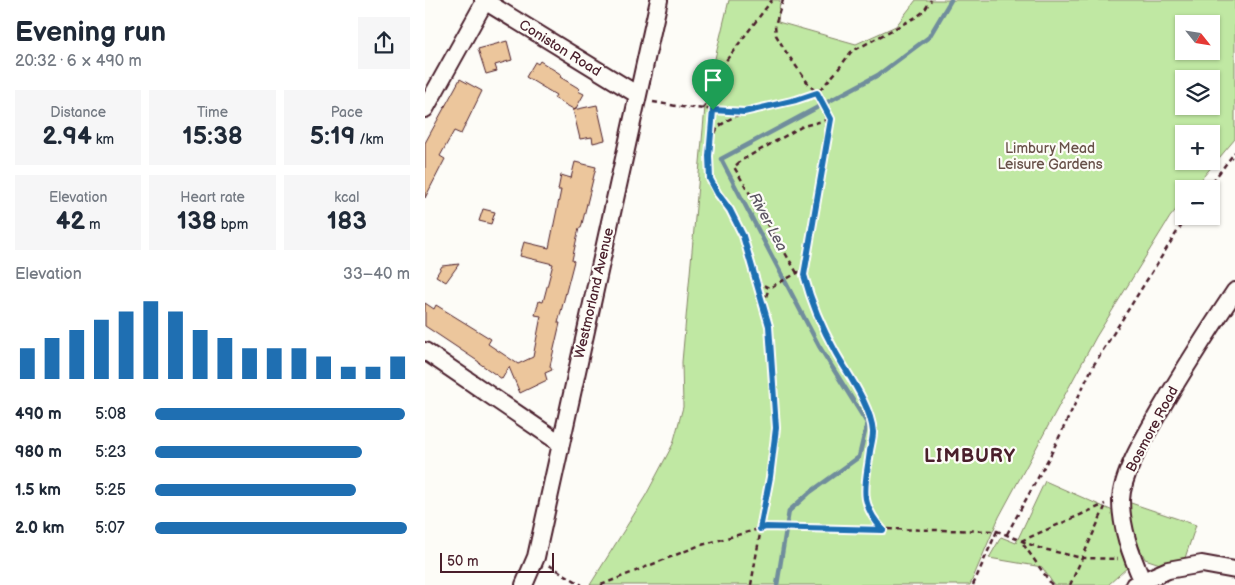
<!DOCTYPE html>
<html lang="en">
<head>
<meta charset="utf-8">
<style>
	:root { --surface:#fff; --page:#f6f6f7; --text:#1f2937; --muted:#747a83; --accent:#1f6fb2 }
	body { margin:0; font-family:"Balsamiq Sans",sans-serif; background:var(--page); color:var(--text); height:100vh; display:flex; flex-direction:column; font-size:19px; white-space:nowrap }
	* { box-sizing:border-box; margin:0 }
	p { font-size:16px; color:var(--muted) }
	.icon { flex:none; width:28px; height:28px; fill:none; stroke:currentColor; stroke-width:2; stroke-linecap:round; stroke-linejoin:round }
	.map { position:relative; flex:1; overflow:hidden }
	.sheet { display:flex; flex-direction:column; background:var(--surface); width:425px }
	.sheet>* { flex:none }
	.needle { width:32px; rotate:120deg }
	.buttons { position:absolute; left:750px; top:15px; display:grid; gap:10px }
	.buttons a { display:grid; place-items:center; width:45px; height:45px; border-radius:0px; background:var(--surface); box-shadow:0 1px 4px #0004; font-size:25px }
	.scale { position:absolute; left:15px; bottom:12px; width:114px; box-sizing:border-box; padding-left:5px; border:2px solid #4a1f2b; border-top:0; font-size:14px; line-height:18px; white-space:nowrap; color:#4a1f2b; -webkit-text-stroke:4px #fdfcf7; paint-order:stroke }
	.pin { position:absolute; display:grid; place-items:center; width:42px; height:42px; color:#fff; margin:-51px -21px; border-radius:50% 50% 50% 0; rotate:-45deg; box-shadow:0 0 5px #0007 }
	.pin .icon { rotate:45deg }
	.round { display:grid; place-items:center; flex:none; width:52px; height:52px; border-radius:0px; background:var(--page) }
	.overview { display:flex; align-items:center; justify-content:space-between; height:85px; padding:0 15px }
	h1 { font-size:28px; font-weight:800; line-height:38px }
	.stats { display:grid; grid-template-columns:repeat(3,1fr); gap:8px; height:85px; padding:5px 15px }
	.stats div { display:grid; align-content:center; border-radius:0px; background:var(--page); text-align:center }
	.stats b { font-size:25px; font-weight:800 }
	.stats small { font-size:14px; font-weight:400 }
	.stats p { font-size:14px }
	.chart { height:140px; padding:10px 15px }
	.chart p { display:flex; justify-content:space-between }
	.chart svg { width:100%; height:90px; margin-top:5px; stroke:var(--accent); stroke-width:6 }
	ul { padding:0 15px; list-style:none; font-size:16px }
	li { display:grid; grid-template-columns:80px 60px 1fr; align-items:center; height:38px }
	li i { height:12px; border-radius:6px; background:var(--accent) }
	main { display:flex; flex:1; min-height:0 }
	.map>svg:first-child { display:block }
	.green { fill:#c0e8a3; stroke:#858467; fill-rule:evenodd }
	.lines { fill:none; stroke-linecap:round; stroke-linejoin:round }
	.stream { stroke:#708d9c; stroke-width:4.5 }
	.building { fill:#ecc69c; stroke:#4a1f2b }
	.street-casing { stroke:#4a1f2b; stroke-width:20 }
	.path { stroke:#4a1f2b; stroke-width:2.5; stroke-dasharray:5 4; stroke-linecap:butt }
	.street { stroke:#fdfcf7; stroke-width:16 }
	.route-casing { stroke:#fff; stroke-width:10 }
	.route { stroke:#1f6fb2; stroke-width:6 }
	.labels { text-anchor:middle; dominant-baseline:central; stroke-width:4.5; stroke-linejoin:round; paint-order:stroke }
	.street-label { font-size:14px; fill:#4a1f2b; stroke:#fdfcf7 }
	.park-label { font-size:14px; fill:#685149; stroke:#fdfcf7 }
	.water-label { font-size:15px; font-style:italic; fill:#5d5664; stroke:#fdfcf7 }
	.district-label { font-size:19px; font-weight:bold; letter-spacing:1px; fill:#4a1f2b; stroke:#fdfcf7 }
</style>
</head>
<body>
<main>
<section class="sheet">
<div class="overview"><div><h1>Evening run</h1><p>20:32 · 6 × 490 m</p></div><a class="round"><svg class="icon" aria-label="share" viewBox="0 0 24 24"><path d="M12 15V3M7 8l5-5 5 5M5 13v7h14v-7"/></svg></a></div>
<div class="stats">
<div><p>Distance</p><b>2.94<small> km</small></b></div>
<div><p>Time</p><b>15:38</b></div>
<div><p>Pace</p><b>5:19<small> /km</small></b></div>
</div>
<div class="stats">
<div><p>Elevation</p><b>42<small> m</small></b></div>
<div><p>Heart rate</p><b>138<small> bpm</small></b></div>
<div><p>kcal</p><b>183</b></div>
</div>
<div class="chart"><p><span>Elevation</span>33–40 m</p>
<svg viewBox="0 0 160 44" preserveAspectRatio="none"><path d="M5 44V29M15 44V24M25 44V20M35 44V15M45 44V11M55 44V6M65 44V11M75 44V20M85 44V24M95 44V29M105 44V29M115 44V29M125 44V33M135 44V38M145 44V38M155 44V33"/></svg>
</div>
<ul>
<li><b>490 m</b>5:08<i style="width:98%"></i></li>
<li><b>980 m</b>5:23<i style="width:81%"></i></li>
<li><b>1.5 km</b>5:25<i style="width:79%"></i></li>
<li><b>2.0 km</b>5:07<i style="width:99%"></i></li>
</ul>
</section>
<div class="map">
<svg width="810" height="585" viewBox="0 0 810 585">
	<rect width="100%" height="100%" fill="#fdfcf7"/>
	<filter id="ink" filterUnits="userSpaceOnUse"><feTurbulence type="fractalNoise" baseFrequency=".02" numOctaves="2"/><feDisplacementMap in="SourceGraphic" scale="10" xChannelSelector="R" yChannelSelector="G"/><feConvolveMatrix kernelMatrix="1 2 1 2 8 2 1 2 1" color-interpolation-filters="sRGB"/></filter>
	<g filter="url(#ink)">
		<path class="green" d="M304 0H355L353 22 431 44 471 26 491 0H810V139L768 189H759V200L745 217 671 337 574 517 545 585H165L221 495 248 444 258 407 257 362 281 96ZM759 24H786V51H759ZM759 79H786V106H759ZM759 134H786V161H759Z
			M620 481 688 511 704 566 683 585H629L617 567 564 558 576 537 591 543Z
			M703 502 771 525 760 558 735 564 720 559 706 530Z"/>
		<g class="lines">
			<path class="stream" d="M352 585 364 511 384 493 434 457 442 423 394 346 296 159 453 75 504 37 526 0"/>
		</g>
		<path class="building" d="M82 41 87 60 70 65 72 71 61 74 53 49Z
			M115 61 137 75 135 77 155 89 153 91 159 94 150 110 129 98 131 95 101 77 110 62 113 64Z
			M35 79 57 91 36 134 29 131 15 156 20 159 0 198V143Z
			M172 105 180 140 168 143 167 137 155 139 148 110Z
			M150 162 171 167 156 228H154L147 260 149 261 133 323H135L125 366 127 370 120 373 122 380 95 393 84 367 77 379 54 363V362L0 326V303L9 309 11 305 66 339 63 344 93 364 108 357 116 316 110 315 114 301 118 302 128 264 95 256 99 242 124 248 136 190H133L136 175 146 178Z
			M58 209 70 212 66 224 54 221Z
			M34 264 21 282 11 276 17 266Z"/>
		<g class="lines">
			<g class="street-casing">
				<path id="street" d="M58 0 213 95
					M0 109 60 1
					M0 351 135 443
					M717 580C706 555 696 528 696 500 697 473 722 433 735 410 759 369 784 330 810 291
					M99 585 111 557 234 0
					M709 585 743 570 777 564 810 570"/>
			</g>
			<path class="path" d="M358 0 350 25 351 35 361 52 385 86 392 93 405 119 379 275C386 302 397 328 411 353 424 376 446 406 448 432 448 438 446 445 445 451 441 485 432 502 458 530
				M228 102 257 107 317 112
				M278 109 300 62 347 0
				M286 139 288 110
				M782 189 810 152
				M372 273 309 167 317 160 378 126 405 119
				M331 281 344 288 380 269
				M338 305 344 288
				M582 534 626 454 668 366 762 216
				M124 565 157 585
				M176 585 273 546 341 527 572 531 614 548 657 558 693 559
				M326 585 345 477 351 428 344 327 318 236 305 210 293 194 285 179 284 156 286 141 293 127 303 120 319 112 371 101 392 93 412 71 426 52 493 16 499 11 506 0
				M548 585 572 531
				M627 585 596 541 680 504
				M645 585 680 507"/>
			<use href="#street" class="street"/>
		</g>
	</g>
	<g class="lines" filter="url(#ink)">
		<g class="route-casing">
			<path id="route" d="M392 93 406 119 379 275C386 302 397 328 411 353 424 376 446 406 448 432 448 438 446 445 445 451 441 485 432 501 458 530L341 527 335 529 345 477 351 428 344 326 318 236 305 210 293 194 285 179 284 156 288 110 319 112 371 100Z"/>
		</g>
		<use href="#route" class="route"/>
	</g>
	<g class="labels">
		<g class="street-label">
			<text transform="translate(135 48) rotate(32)">Coniston Road</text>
			<text transform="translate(169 293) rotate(-77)">Westmorland Avenue</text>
			<text transform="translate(727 429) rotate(-62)">Bosmore Road</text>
		</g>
		<g class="park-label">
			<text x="625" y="148">Limbury Mead<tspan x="625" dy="16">Leisure Gardens</tspan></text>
		</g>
		<g class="water-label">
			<text transform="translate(343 222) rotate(62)">River Lea</text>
		</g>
		<g class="district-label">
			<text x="545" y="456">LIMBURY</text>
		</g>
	</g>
</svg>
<div class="buttons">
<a><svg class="needle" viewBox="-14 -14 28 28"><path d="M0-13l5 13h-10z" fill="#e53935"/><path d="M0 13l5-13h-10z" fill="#747a83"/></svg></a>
<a><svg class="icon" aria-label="layers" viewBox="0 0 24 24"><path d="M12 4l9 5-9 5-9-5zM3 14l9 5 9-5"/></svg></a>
<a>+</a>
<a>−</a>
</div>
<div class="scale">50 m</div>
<div class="pin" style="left:288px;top:110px;background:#1e9e55"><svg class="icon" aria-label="arrive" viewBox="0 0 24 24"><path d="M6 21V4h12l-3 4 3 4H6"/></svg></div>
</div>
</main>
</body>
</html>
